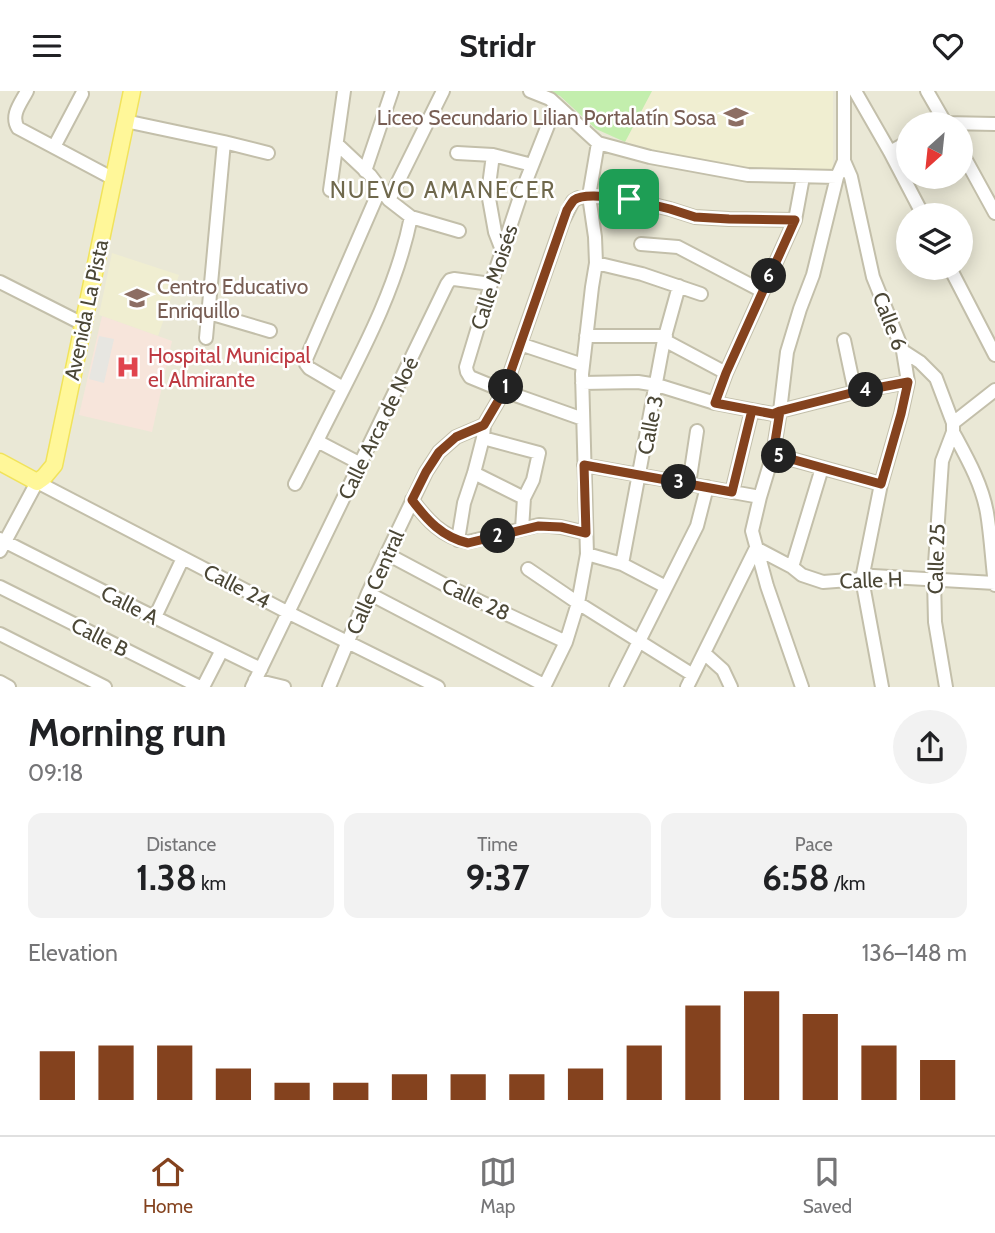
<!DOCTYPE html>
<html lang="en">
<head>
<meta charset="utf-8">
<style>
	:root { --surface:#fff; --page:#f2f2f2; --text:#202124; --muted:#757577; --line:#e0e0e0; --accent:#84421e }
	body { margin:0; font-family:Cabin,sans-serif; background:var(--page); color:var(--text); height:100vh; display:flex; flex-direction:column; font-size:26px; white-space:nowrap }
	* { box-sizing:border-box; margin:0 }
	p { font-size:23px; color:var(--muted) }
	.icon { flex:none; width:38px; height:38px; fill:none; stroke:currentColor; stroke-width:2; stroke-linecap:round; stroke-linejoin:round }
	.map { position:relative; height:596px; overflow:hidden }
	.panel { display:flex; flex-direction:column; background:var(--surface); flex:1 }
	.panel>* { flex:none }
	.needle { width:46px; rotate:207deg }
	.controls { position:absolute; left:896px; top:21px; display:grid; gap:14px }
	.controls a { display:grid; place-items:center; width:77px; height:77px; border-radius:50%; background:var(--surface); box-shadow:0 4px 18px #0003; font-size:35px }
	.pin { position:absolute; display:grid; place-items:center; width:60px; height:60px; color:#fff; margin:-30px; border-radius:14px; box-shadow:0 4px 10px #0006 }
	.km { position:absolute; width:35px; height:35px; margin:-18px; border-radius:50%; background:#222; color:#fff; font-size:19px; line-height:35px; text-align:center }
	.round { display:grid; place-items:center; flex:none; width:74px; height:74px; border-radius:37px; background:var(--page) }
	.head { display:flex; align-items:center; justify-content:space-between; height:119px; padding:0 28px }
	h1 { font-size:38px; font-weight:700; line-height:52px }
	.figures { display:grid; grid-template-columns:repeat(3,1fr); gap:10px; height:119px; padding:7px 28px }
	.figures div { display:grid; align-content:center; border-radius:14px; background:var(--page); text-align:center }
	.figures b { font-size:35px; font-weight:700 }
	.figures small { font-size:19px; font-weight:400 }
	.figures p { font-size:19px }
	.chart { height:196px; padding:14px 28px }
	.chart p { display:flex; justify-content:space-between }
	.chart svg { width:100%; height:126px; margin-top:7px; stroke:var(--accent); stroke-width:6 }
	header { display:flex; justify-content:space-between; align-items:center; height:91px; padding:0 28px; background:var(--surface); font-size:32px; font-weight:700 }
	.menu { display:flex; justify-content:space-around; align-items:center; height:98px; border-top:2px solid var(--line); background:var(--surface); font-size:19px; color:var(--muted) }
	.menu a { display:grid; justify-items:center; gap:4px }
	.menu .current { color:var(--accent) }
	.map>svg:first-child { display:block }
	.residential { fill:#eae8d6; fill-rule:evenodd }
	.education { fill:#f0eed1 }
	.medical { fill:#f7e5db }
	.green { fill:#c3eead }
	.parking { fill:#e7e6e1 }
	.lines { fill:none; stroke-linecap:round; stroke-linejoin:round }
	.minor-casing { stroke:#c3bfaa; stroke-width:16 }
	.major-casing { stroke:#f1e35b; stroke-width:19 }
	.minor { stroke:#fff; stroke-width:12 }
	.major { stroke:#fff799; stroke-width:16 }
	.route-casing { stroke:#fff; stroke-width:14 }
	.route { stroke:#84421e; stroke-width:9 }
	.labels { text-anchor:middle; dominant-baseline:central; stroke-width:5; stroke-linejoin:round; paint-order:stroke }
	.education-label { font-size:21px; fill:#785e54; stroke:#fff; text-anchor:end }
	.street-label { font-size:21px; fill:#4b4736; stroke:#fff }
	.health-label { font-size:21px; fill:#be3a42; stroke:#fff; text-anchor:start }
	.neighbourhood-label { font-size:23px; letter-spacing:2px; fill:#6f684c; stroke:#fff }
</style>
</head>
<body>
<header><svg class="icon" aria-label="menu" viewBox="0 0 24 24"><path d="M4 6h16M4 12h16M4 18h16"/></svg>Stridr<svg class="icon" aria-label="heart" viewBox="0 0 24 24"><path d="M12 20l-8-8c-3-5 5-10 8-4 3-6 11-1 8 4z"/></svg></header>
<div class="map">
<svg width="995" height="596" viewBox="0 0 995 596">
	<rect width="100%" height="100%" fill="#f6f5e9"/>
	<path class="residential" d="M0 0H995V596H0ZM908 33H961V86H908ZM908 124H961V177H908Z"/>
	<path class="education" d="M652 0H833V81L725 78 625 51Z
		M112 162 179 184 158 245 99 224Z"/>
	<path class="medical" d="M102 225 172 250 152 341 79 324Z"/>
	<path class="green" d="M549 0H652L625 51 596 38 560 5Z"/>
	<path class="parking" d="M99 245 114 248 104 292 89 288Z"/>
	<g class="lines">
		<g class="minor-casing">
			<path id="minor" d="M27 0C21 12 10 24 18 37L112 87
				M530 0 550 8 598 52 650 66 748 84 837 86
				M855 0 890 61 923 124
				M927 0 946 33
				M556 14 522 100 491 193 466 276 467 281 470 286 504 300 583 328
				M125 30 224 51 206 247
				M942 33 945 32 995 33
				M224 51 268 62
				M337 53 370 84 389 109 411 126 459 140
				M54 56 82 3
				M961 60 995 122
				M890 61 908 51
				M457 62 493 64 532 74
				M493 64 488 102 495 141 502 159
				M844 70 851 86 873 186 903 260 908 291 901 323 881 393 862 488 882 596
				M365 80 392 0
				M330 99 344 0
				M389 109 443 0
				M641 153 678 156 762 200
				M596 172 642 183 701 203
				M950 177 995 264
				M0 191 83 233
				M209 222 270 240
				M586 245H666
				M664 249 726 282
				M844 249 855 301
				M520 253 583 274
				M903 260 920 271 936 287 953 332V341L942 370 934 488 935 531 946 596
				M582 292 638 291 657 294 715 312 773 323 780 320 855 301 908 291
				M343 297 309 277 306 273V268L380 98
				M715 312 726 282 795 129 803 86
				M953 332 995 299
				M953 341C967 367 982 393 987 422 991 446 992 470 995 494
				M483 347 539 362 533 389 524 407 522 438
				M317 350C353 277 395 206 411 126
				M773 363 881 393
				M584 374 760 406
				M474 382 524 407
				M295 393 317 350 361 373
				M689 393 697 340
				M732 401 752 319
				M412 409C427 429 442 446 468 451L539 434 561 436 586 442
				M0 448 140 519 261 578
				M458 449 464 412 474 382 483 347 484 334 504 300 563 130 573 110 578 107 589 105 629 108 670 118 695 126 729 128 795 129
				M0 460 37 391 287 521 438 596
				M387 463 449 496 566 551
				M587 463 622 473 666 496
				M622 473 664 249 679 195
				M792 476 822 377
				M528 478 578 512 693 584
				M0 496 200 596
				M368 502 544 594
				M155 526 183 467
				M0 543 105 596
				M704 562 723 579 731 596
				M255 589 284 596
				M0 591 9 596
				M203 596 222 559
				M252 596 447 193 450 189 454 188 491 193
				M329 596 368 502 426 381 439 361 456 346 484 334
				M544 596 566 551 578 512 587 463 582 283 592 196 596 172 595 146 589 105 598 52
				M616 596 697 435 707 396
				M687 596 756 457 792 476 802 484 823 491 862 488 873 485 995 492
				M802 596 767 495 752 440 760 406 773 363 780 320 787 261 800 218 813 184 837 86 844 70V0"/>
		</g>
		<g class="major-casing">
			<path id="major" d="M0 371 37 391 44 386 54 374 132 0"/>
		</g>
		<use href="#minor" class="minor"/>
		<use href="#major" class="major"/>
	</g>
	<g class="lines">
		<g class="route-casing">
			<path id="route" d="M629 108C616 107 584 101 574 109 572 111 569 116 567 119L504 300 484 334 456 346 439 361 426 381 412 409C427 429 442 446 468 452L538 435 561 436 586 442 584 374 732 401 752 319 773 323 780 320 855 301 908 291 901 323 881 393 773 363 780 320 773 323 715 312 726 282 795 129 729 128 695 126 670 118 629 108"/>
		</g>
		<use href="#route" class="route"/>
	</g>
	<defs>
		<g id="school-bare" transform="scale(1.89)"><path d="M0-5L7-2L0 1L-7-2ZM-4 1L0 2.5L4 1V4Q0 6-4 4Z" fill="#8d6e63" stroke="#fff" stroke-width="2.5" paint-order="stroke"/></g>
		<g id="hospital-bare" transform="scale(1.89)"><path d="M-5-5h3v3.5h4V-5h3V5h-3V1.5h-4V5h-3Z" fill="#e0444e" stroke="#fff" stroke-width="2.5" paint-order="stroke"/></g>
	</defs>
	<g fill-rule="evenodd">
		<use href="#school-bare" x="736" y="26"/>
		<use href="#school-bare" x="137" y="207"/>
		<use href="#hospital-bare" x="128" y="276"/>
	</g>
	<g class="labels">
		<g class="education-label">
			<text x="716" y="26">Liceo Secundario Lilian Portalatín Sosa</text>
			<text x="157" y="195" text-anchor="start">Centro Educativo<tspan x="157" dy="24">Enriquillo</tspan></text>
		</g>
		<g class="street-label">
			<text transform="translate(494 186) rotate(-72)">Calle Moisés</text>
			<text transform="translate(86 219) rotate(-78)">Avenida La Pista</text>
			<text transform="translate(890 230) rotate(69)">Calle 6</text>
			<text transform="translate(650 334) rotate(-79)">Calle 3</text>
			<text transform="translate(378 337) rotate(-64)">Calle Arca de Noé</text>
			<text transform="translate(936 468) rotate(-88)">Calle 25</text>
			<text transform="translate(871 489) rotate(-2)">Calle H</text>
			<text transform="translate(375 491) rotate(-66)">Calle Central</text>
			<text transform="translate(237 495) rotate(27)">Calle 24</text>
			<text transform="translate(476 508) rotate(25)">Calle 28</text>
			<text transform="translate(130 514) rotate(27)">Calle A</text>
			<text transform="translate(100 546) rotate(27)">Calle B</text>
		</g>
		<g class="health-label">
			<text x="148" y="264">Hospital Municipal<tspan x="148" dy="24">el Almirante</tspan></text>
		</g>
		<g class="neighbourhood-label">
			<text x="443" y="99">NUEVO AMANECER</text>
		</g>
	</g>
</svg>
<div class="controls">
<a><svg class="needle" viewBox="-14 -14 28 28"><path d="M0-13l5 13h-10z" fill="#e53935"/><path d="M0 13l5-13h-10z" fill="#757577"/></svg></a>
<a><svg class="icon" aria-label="layers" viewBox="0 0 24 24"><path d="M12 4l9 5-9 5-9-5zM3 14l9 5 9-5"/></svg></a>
</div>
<div class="pin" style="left:629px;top:108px;background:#1e9e55"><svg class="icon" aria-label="arrive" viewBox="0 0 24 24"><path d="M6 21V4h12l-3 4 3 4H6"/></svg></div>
<b class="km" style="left:506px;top:296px">1</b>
<b class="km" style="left:498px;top:445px">2</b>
<b class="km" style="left:679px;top:391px">3</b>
<b class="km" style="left:866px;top:299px">4</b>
<b class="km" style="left:779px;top:365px">5</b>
<b class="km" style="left:769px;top:185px">6</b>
</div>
<section class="panel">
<div class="head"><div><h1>Morning run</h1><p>09:18</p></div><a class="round"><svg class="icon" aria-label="share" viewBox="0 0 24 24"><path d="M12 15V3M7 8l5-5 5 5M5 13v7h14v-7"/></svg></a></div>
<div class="figures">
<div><p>Distance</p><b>1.38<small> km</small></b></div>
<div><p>Time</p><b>9:37</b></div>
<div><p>Pace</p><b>6:58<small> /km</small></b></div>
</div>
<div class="chart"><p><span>Elevation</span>136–148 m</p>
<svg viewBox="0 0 160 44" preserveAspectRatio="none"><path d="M5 44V27M15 44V25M25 44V25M35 44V33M45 44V38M55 44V38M65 44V35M75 44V35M85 44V35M95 44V33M105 44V25M115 44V11M125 44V6M135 44V14M145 44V25M155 44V30"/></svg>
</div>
</section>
<nav class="menu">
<a class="current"><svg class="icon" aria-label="home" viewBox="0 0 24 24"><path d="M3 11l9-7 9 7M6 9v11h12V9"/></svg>Home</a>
<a><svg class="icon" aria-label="map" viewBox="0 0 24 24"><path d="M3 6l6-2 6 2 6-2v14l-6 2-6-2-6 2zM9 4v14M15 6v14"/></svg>Map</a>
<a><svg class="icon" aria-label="saved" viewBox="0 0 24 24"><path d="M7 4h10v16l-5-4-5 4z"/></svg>Saved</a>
</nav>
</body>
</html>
